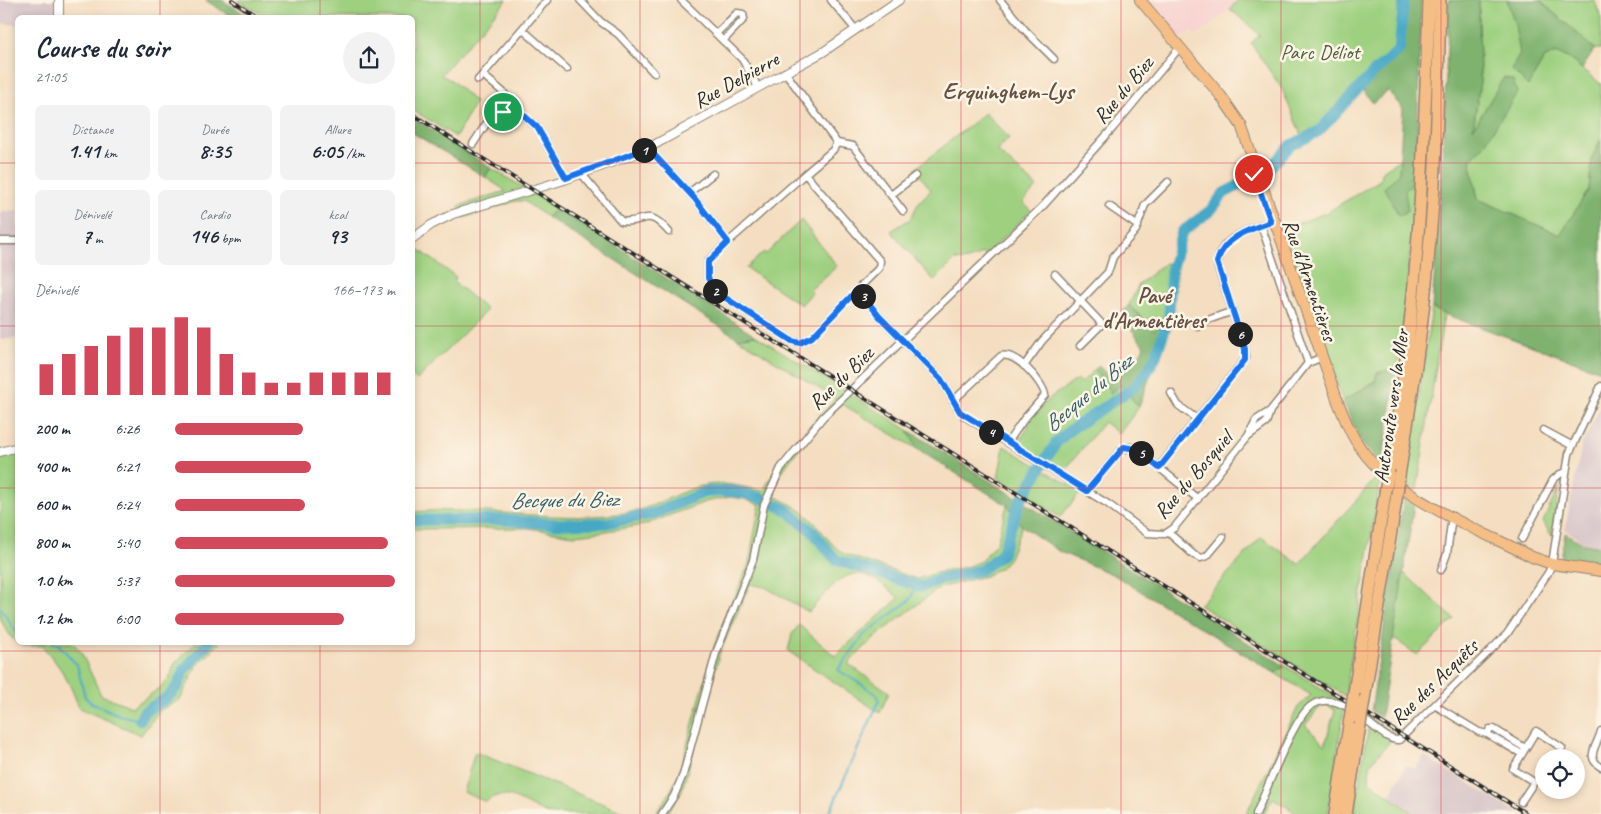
<!DOCTYPE html>
<html lang="fr">
<head>
<meta charset="utf-8">
<style>
	:root { --surface:#fff; --page:#f2f2f3; --text:#1f2937; --muted:#747a83; --accent:#d1495b }
	body { margin:0; font-family:Caveat,sans-serif; background:var(--page); color:var(--text); height:100vh; display:flex; flex-direction:column; font-size:19px; white-space:nowrap }
	* { box-sizing:border-box; margin:0 }
	p { font-size:16px; color:var(--muted) }
	.icon { flex:none; width:28px; height:28px; fill:none; stroke:currentColor; stroke-width:2; stroke-linecap:round; stroke-linejoin:round }
	.map { position:relative; flex:1; overflow:hidden }
	.details { position:absolute; left:15px; top:15px; width:400px; height:630px; display:flex; flex-direction:column; background:var(--surface); border-radius:8px; box-shadow:0 2px 8px #0003 }
	.details>* { flex:none }
	.buttons { position:absolute; left:1535px; top:749px; display:grid; gap:10px }
	.buttons a { display:grid; place-items:center; width:50px; height:50px; border-radius:50%; background:var(--surface); box-shadow:0 2px 8px #0003; font-size:25px }
	.pin { position:absolute; display:grid; place-items:center; width:42px; height:42px; color:#fff; margin:-21px; border:2px solid #fff; border-radius:50%; box-shadow:0 1px 5px #0007 }
	.km { position:absolute; width:25px; height:25px; margin:-12px; border-radius:50%; background:#222; color:#fff; font-size:14px; line-height:25px; text-align:center }
	.round { display:grid; place-items:center; flex:none; width:52px; height:52px; border-radius:26px; background:var(--page) }
	.overview { display:flex; align-items:center; justify-content:space-between; height:85px; padding:0 20px }
	h1 { font-size:28px; font-weight:600; line-height:38px }
	.stats { display:grid; grid-template-columns:repeat(3,1fr); gap:8px; height:85px; padding:5px 20px }
	.stats div { display:grid; align-content:center; border-radius:8px; background:var(--page); text-align:center }
	.stats b { font-size:21px; font-weight:600 }
	.stats small { font-size:14px; font-weight:400 }
	.stats p { font-size:14px }
	.chart { height:140px; padding:10px 20px }
	.chart p { display:flex; justify-content:space-between }
	.chart svg { width:100%; height:90px; margin-top:5px; stroke:var(--accent); stroke-width:6 }
	ul { padding:0 20px; list-style:none; font-size:16px }
	li { display:grid; grid-template-columns:80px 60px 1fr; align-items:center; height:38px }
	li i { height:12px; border-radius:6px; background:var(--accent) }
	.map>svg:first-child { display:block }
	.built { fill:#f7d0cf }
	.industrial { fill:#d2bec5 }
	.green { fill:#9ed080; stroke:#647e56; fill-rule:evenodd }
	.forest { fill:#7eb26e; stroke:#546e4c }
	.lines { fill:none; stroke-linecap:round; stroke-linejoin:round }
	.stream { stroke:#46a8c6; stroke-width:2 }
	.river { stroke:#46a8c6; stroke-width:11 }
	.minor-casing { stroke:#908476; stroke-width:9 }
	.tertiary-casing { stroke:#908476; stroke-width:10 }
	.primary-casing { stroke:#908476; stroke-width:12 }
	.motorway-casing { stroke:#908476; stroke-width:14 }
	.minor { stroke:#fff; stroke-width:6 }
	.tertiary { stroke:#fff; stroke-width:8 }
	.primary { stroke:#f6be87; stroke-width:10 }
	.motorway { stroke:#f6be87; stroke-width:11 }
	.rail-casing { stroke:#2b2b2b; stroke-width:4 }
	.rail { stroke:#fcf5e5; stroke-width:2; stroke-dasharray:5.5; stroke-linecap:butt }
	.motorway-bridge-casing { stroke:#908476; stroke-width:14; stroke-linecap:butt }
	.motorway-bridge { stroke:#f6be87; stroke-width:11 }
	.route-casing { stroke:#fff; stroke-width:10 }
	.route { stroke:#1a73e8; stroke-width:6 }
	.grid { fill:none; stroke:#d1495b; stroke-width:1; stroke-opacity:0.55 }
	.labels { text-anchor:middle; dominant-baseline:central; stroke-width:5; stroke-linejoin:round; paint-order:stroke }
	.park-label { font-size:21px; fill:#4e5d44; stroke:#fcf5e5 }
	.street-label { font-size:21px; fill:#2b2b2b; stroke:#fcf5e5 }
	.neighbourhood-label { font-size:22px; font-weight:bold; fill:#675146; stroke:#fcf5e5 }
	.water-label { font-size:22px; font-style:italic; fill:#365d69; stroke:#fcf5e5 }
	.quarter-label { font-size:24px; font-weight:bold; fill:#675146; stroke:#fcf5e5 }
</style>
</head>
<body>
<div class="map">
<svg width="1601" height="814" viewBox="0 0 1601 814">
	<rect width="100%" height="100%" fill="#fcf5e5"/>
	<filter id="ink" filterUnits="userSpaceOnUse"><feTurbulence type="fractalNoise" baseFrequency=".02" numOctaves="2"/><feDisplacementMap in="SourceGraphic" scale="10" xChannelSelector="R" yChannelSelector="G"/><feConvolveMatrix kernelMatrix="1 2 1 2 8 2 1 2 1" color-interpolation-filters="sRGB"/></filter>
	<filter id="wash" filterUnits="userSpaceOnUse"><feTurbulence type="fractalNoise" baseFrequency=".0096" numOctaves="4" result="noise"/><feDisplacementMap in="SourceGraphic" scale="20" xChannelSelector="R" yChannelSelector="G"/><feGaussianBlur stdDeviation="1.12" result="paint"/><feColorMatrix in="noise" values="0 0 0 0 0 0 0 0 0 0 0 0 0 0 0 0 0 1.4 0 .05"/><feComposite in="paint" operator="in"/></filter>
	<g filter="url(#wash)">
		<rect width="100%" height="100%" fill="#f4ddc0"/>
		<path class="built" d="M1146 0H1238L1230 9 1196 36 1192 31 1179 39Z"/>
		<path class="industrial" d="M0 0H55L56 17 18 18 17 25 0 23Z
			M17 211V338L0 340V212Z
			M1601 406V547L1584 543 1565 529 1582 444Z
			M1424 756 1519 814H1414L1390 795 1406 765 1415 769Z"/>
		<path class="green" d="M238 0H507L441 75 451 80 475 102 456 137 413 110 412 18 266 17Z
			M1238 0H1400L1397 48 1314 131 1302 137 1282 89 1251 43 1260 35 1230 9Z
			M1479 0H1507L1515 25 1528 86 1544 59 1555 53 1568 58 1601 84V139L1592 158 1589 189 1560 235 1478 199 1470 160 1482 148 1473 131 1480 82Z
			M1539 0H1594L1601 17V49H1595Z
			M985 113 1009 138 997 151 1037 187 1023 202 1031 211 985 256 982 253C974 259 965 262 955 260L934 281 891 231 910 219 919 202 931 190 915 169Z
			M1400 159 1399 173 1405 191 1416 180 1406 305 1397 368 1377 373 1375 381 1343 401 1283 229 1326 213 1380 180 1381 172Z
			M491 168 557 208 547 217 524 201H516L464 218 459 206 506 191 485 177Z
			M801 220 837 266 810 290 812 293 801 305 746 268 764 252 766 254Z
			M413 245 456 277 454 282 487 310 417 380 412 375Z
			M1165 263 1177 266 1173 312 1154 331 1129 305 1139 284Z
			M1432 308 1444 314 1417 489 1405 484Z
			M755 335 908 430 917 449 842 404C816 430 783 459 772 495 785 501 798 507 809 517 822 529 829 544 844 554L917 579 936 573 966 567 981 561 997 542 1007 505 1022 526 1009 558 1000 568 985 576 939 588 874 638 848 664 889 692 880 713 788 651 792 634 799 625 835 656 899 598C855 558 843 572 809 612L765 587 750 584 720 652 682 791 666 814H655L668 796 679 774 715 644 748 566 760 505 744 499 730 497 705 502 644 525 594 533 574 535 528 528 413 529V512C487 505 562 526 635 511 659 506 684 488 707 485 726 482 744 487 763 491 782 456 808 427 836 399L738 338Z
			M1094 370 1111 392 1120 385 1139 407 1119 434 1104 422 1064 471 1018 444 1029 426 1028 420 1051 397 1078 379 1081 383Z
			M1004 446 1081 492 1060 517 998 478Z
			M17 452H18L17 642 11 637 0 619V457Z
			M1376 478 1380 481 1345 696 1199 605 1261 537 1299 564Z
			M1559 487 1552 536 1543 522Z
			M1403 572 1454 619 1417 655 1392 637Z
			M18 643H44L43 645 46 643H73L81 652 101 695 132 707 160 688 169 678 175 663 195 643H220L196 667 180 700 160 710 141 735 79 708C71 684 60 665 42 646H23Z
			M1285 666 1345 703 1328 814H1298L1273 798 1264 814H1246L1298 707 1311 695 1275 673ZM1326 704 1335 710 1325 745 1305 725 1319 708Z
			M1370 719 1396 735 1370 764 1369 781 1414 814H1354Z
			M475 752 628 814C608 814 568 814 550 814 529 810 506 783 486 802L463 792Z"/>
		<path class="forest" d="M205 0H222L249 17H232Z
			M1400 0H1421L1416 180 1405 191 1408 210 1399 216 1384 188 1399 173 1403 109 1388 91 1373 103 1359 86 1397 48Z
			M1449 0H1479L1480 82 1473 129 1504 77 1513 80 1517 93 1482 148 1470 160 1478 199 1560 235 1589 189 1592 158 1601 139V371L1444 314 1432 308 1443 147Z
			M1507 0H1539L1595 49 1582 69 1568 58 1555 53 1544 59 1528 86 1511 69 1520 54 1515 25Z
			M413 118 491 168 485 177 413 133Z
			M557 208 755 335 738 338 547 217Z
			M1129 305 1154 330 1173 312 1139 407 1120 385 1111 393 1094 370 1099 366 1111 379C1124 372 1139 360 1144 346L1120 314Z
			M1397 368 1382 465 1362 444 1343 401 1375 382 1377 373Z
			M908 430 1285 666 1275 673 1114 575 1060 552 1022 526 1007 505 917 449Z
			M1404 499 1414 505 1381 717 1371 711Z
			M1565 533 1584 544 1601 547V563L1561 559Z"/>
		<g class="lines">
			<path class="stream" d="M0 607 18 635
				M53 642 59 645 77 665 85 697 90 702 119 715 140 720
				M829 814 879 701 875 693 838 670 864 635 910 600 916 585"/>
			<path class="river" d="M412 520H502L556 524 607 523 656 513 705 492 734 491 761 498 785 509 813 532 836 560 922 587 938 580 981 570 1002 554 1019 503 1056 443 1070 430 1133 388 1147 372 1156 356 1169 317 1171 271 1182 232 1211 210 1224 193 1267 171 1290 146 1319 131 1373 73 1399 50 1404 0
				M140 720 144 712 168 697 178 686 184 670 209 642"/>
		</g>
	</g>
	<g filter="url(#ink)">
		<g class="lines">
			<g class="minor-casing">
				<path id="minor" d="M580 0 601 22 618 34 654 73
					M681 0 742 59 758 87
					M831 0 856 30
					M1000 0 1025 30 1054 59
					M522 29 567 69
					M716 34 737 13 743 14 744 19 723 41
					M785 72 837 143 853 146 903 211
					M483 75 504 93 513 107 537 127 566 178
					M478 80 547 0
					M473 144 486 124 501 114 510 103
					M648 148 695 199 728 242 708 261V278L715 291 792 341 800 343 812 337 858 289
					M581 173 621 221C646 225 645 205 669 232
					M805 174 833 150 837 143
					M689 193 713 174
					M891 195 915 176
					M1109 206 1138 226
					M1261 225 1308 363
					M0 241H18
					M728 242 805 174 880 261 879 268 858 289 879 316 941 379 958 409 964 416 1108 504 1147 533 1165 534 1174 528 1248 436 1256 420 1270 411
					M1055 274 1102 324 1080 346
					M1198 327 1205 321 1233 311
					M1024 366 1042 341 1108 272 1113 257 1136 230 1145 205 1168 182
					M1171 393 1178 405 1198 420
					M953 401 1001 356C1015 351 1043 382 1045 395L1024 419 1008 442
					M1543 430 1571 445
					M1248 436 1266 423 1270 411 1308 363 1323 357
					M1159 467 1246 358 1245 349 1218 267C1215 238 1254 227 1275 221
					M1087 491 1120 451 1130 447 1136 449 1198 499
					M1169 533 1194 555 1201 558 1207 556 1223 537
					M1522 539 1553 480 1560 474 1566 472
					M1441 570 1447 554 1452 516
					M1436 706 1479 732 1487 734
					M1601 731C1598 745 1584 757 1601 767
					M1522 754 1487 734 1490 729H1494L1525 748
					M1521 802 1534 782 1513 769 1536 731 1562 748
					M662 814 674 796 683 775 716 653 753 560 764 505 781 468 823 417 1043 206 1113 128 1180 47
					M1256 814C1266 792 1294 716 1312 705 1345 685 1379 743 1399 740L1507 634 1548 573 1552 564 1569 454 1601 386"/>
			</g>
			<g class="tertiary-casing">
				<path id="tertiary" d="M59 0V18
					M412 239 431 225 453 214 561 181 643 151 823 52 899 0
					M0 452 18 447"/>
			</g>
			<g class="primary-casing">
				<path id="primary" d="M1140 0 1221 96 1241 125 1338 402C1345 419 1351 436 1362 450 1398 500 1478 529 1532 557L1552 564 1601 571"/>
			</g>
			<g class="motorway-casing">
				<path id="motorway" d="M1389 469C1418 314 1424 157 1429 0
					M1399 476C1411 401 1423 326 1429 250 1437 167 1438 83 1440 0
					M1354 693 1386 487
					M1364 700 1397 494
					M1335 814 1350 719
					M1346 814 1360 725"/>
			</g>
			<use href="#minor" class="minor"/>
			<use href="#tertiary" class="tertiary"/>
			<use href="#primary" class="primary"/>
			<use href="#motorway" class="motorway"/>
			<g class="rail-casing">
				<path id="rail" d="M232 0 259 18
					M412 114 1527 814"/>
			</g>
			<use href="#rail" class="rail"/>
			<g class="motorway-bridge-casing">
				<path id="motorway-bridge" d="M1386 487 1389 469
					M1397 494 1399 476
					M1350 719 1354 693
					M1360 725 1364 700"/>
			</g>
			<use href="#motorway-bridge" class="motorway-bridge"/>
		</g>
	</g>
	<g class="lines" filter="url(#ink)">
		<g class="route-casing">
			<path id="route" d="M503 112 510 103 537 127 566 178 648 148 695 199 728 242 708 262V278L715 291 792 341 800 343 812 337 858 289 879 316 941 379 960 412 1087 491 1124 447 1136 449 1159 468 1245 360V349L1217 262C1224 237 1250 229 1271 222L1254 174"/>
		</g>
		<use href="#route" class="route"/>
	</g>
	<path class="grid" d="M160 0V18M320 0V18M480 0V814M640 0V814M800 0V814M961 0V814M1121 0V814M1281 0V814M1441 0V814M0 163H18M412 163H1601M0 326H18M412 326H1601M0 488H18M412 488H1601M160 642V814M320 642V814M0 651H1601"/>
	<g class="labels">
		<g class="park-label">
			<text x="1320" y="52">Parc Déliot</text>
		</g>
		<g class="street-label">
			<text transform="translate(736 80) rotate(-29)">Rue Delpierre</text>
			<text transform="translate(1123 90) rotate(-50)">Rue du Biez</text>
			<text transform="translate(1310 280) rotate(71)">Rue d'Armentières</text>
			<text transform="translate(841 378) rotate(-44)">Rue du Biez</text>
			<text transform="translate(1391 406) rotate(-82)">Autoroute vers la Mer</text>
			<text transform="translate(1193 475) rotate(-49)">Rue du Bosquiel</text>
			<text transform="translate(1434 682) rotate(-44)">Rue des Acquêts</text>
		</g>
		<g class="neighbourhood-label">
			<text x="1154" y="296">Pavé<tspan x="1154" dy="25">d'Armentières</tspan></text>
		</g>
		<g class="water-label">
			<text transform="translate(1088 393) rotate(-40)">Becque du Biez</text>
			<text transform="translate(564 500) rotate(-1)">Becque du Biez</text>
		</g>
		<g class="quarter-label">
			<text x="1008" y="91">Erquinghem-Lys</text>
		</g>
	</g>
</svg>
<div class="buttons">
<a><svg class="icon" aria-label="locate" viewBox="0 0 24 24"><circle cx="12" cy="12" r="6"/><path d="M12 2v4M12 18v4M2 12h4M18 12h4"/></svg></a>
</div>
<div class="pin" style="left:503px;top:112px;background:#1e9e55"><svg class="icon" aria-label="arrive" viewBox="0 0 24 24"><path d="M6 21V4h12l-3 4 3 4H6"/></svg></div>
<div class="pin" style="left:1254px;top:174px;background:#d93025"><svg class="icon" aria-label="check" viewBox="0 0 24 24"><path d="M5 12l5 5 9-10"/></svg></div>
<b class="km" style="left:644px;top:150px">1</b>
<b class="km" style="left:715px;top:291px">2</b>
<b class="km" style="left:863px;top:296px">3</b>
<b class="km" style="left:991px;top:432px">4</b>
<b class="km" style="left:1141px;top:453px">5</b>
<b class="km" style="left:1240px;top:334px">6</b>
<section class="details">
<div class="overview"><div><h1>Course du soir</h1><p>21:05</p></div><a class="round"><svg class="icon" aria-label="share" viewBox="0 0 24 24"><path d="M12 15V3M7 8l5-5 5 5M5 13v7h14v-7"/></svg></a></div>
<div class="stats">
<div><p>Distance</p><b>1.41<small> km</small></b></div>
<div><p>Durée</p><b>8:35</b></div>
<div><p>Allure</p><b>6:05<small> /km</small></b></div>
</div>
<div class="stats">
<div><p>Dénivelé</p><b>7<small> m</small></b></div>
<div><p>Cardio</p><b>146<small> bpm</small></b></div>
<div><p>kcal</p><b>93</b></div>
</div>
<div class="chart"><p><span>Dénivelé</span>166–173 m</p>
<svg viewBox="0 0 160 44" preserveAspectRatio="none"><path d="M5 44V29M15 44V24M25 44V20M35 44V15M45 44V11M55 44V11M65 44V6M75 44V11M85 44V24M95 44V33M105 44V38M115 44V38M125 44V33M135 44V33M145 44V33M155 44V33"/></svg>
</div>
<ul>
<li><b>200 m</b>6:26<i style="width:58%"></i></li>
<li><b>400 m</b>6:21<i style="width:62%"></i></li>
<li><b>600 m</b>6:24<i style="width:59%"></i></li>
<li><b>800 m</b>5:40<i style="width:97%"></i></li>
<li><b>1.0 km</b>5:37<i style="width:100%"></i></li>
<li><b>1.2 km</b>6:00<i style="width:77%"></i></li>
</ul>
</section>
</div>
</body>
</html>
